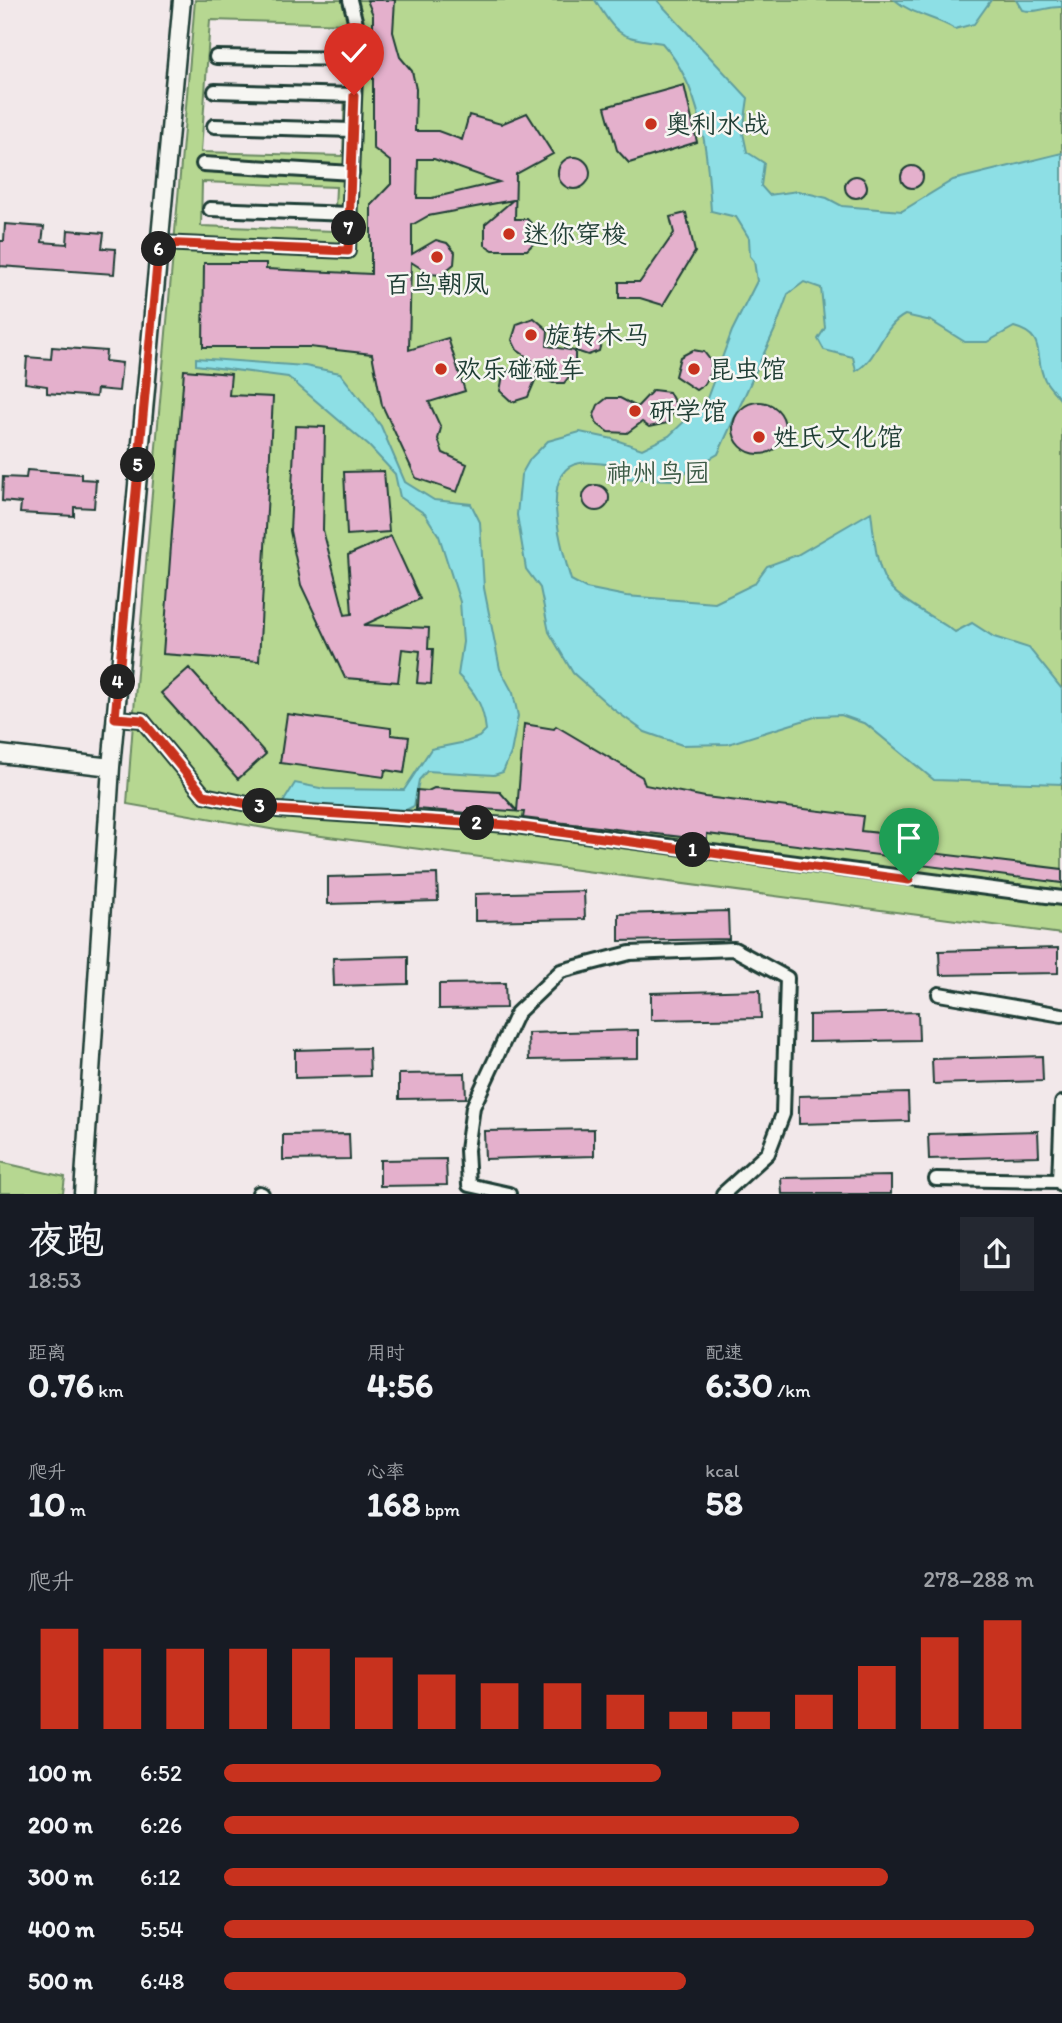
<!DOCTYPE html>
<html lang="zh">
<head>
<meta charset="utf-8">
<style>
	:root { --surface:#171b24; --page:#242831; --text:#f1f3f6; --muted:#9ea1a6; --accent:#c8321e }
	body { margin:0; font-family:Itim,"LXGW WenKai TC",sans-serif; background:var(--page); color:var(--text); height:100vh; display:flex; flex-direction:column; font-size:26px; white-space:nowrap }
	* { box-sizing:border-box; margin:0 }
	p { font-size:23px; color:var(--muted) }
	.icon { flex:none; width:38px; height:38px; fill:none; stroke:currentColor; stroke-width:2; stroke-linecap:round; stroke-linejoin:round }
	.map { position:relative; height:1194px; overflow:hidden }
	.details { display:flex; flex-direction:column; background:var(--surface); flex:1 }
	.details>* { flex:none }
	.pin { position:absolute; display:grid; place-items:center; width:60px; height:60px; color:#fff; margin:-72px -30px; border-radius:50% 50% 50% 0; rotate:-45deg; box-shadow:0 0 7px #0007 }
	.pin .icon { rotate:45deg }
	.km { position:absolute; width:35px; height:35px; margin:-18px; border-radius:50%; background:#222; color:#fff; font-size:19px; line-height:35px; text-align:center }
	.round { display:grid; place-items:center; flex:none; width:74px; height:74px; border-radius:0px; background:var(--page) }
	.headline { display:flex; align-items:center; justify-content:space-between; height:119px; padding:0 28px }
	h1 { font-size:38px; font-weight:800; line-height:52px }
	.metrics { display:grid; grid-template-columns:repeat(3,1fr); gap:10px; height:119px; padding:7px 28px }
	.metrics div { display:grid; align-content:center }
	.metrics b { font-size:35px; font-weight:800 }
	.metrics small { font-size:19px; font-weight:400 }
	.metrics p { font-size:19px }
	.chart { height:196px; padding:14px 28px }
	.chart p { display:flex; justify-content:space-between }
	.chart svg { width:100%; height:126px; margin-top:7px; stroke:var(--accent); stroke-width:6 }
	ul { padding:0 28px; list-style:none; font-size:23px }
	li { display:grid; grid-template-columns:112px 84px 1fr; align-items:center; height:52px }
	li i { height:18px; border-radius:9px; background:var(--accent) }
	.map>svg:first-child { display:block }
	.green { fill:#b6d791; stroke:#6a8a62; stroke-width:2; fill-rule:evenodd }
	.water { fill:#8ddfe5; stroke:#619e9e; stroke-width:2 }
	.building { fill:#e4b0cc; stroke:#1f3d34; stroke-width:2; fill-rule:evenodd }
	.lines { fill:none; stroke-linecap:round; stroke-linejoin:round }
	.minor-casing { stroke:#1f3d34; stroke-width:18 }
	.tertiary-casing { stroke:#1f3d34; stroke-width:21 }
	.minor { stroke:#f6f6f2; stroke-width:12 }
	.tertiary { stroke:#f6f6f2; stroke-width:16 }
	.route-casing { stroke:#fff; stroke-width:14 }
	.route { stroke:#c8321e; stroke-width:9 }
	.poi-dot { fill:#c8321e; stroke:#f6f6f2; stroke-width:2.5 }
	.labels { text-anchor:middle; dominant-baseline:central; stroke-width:5; stroke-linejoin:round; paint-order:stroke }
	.poi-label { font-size:26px; fill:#1f3d34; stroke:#f6f6f2; text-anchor:start }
	.park-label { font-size:26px; fill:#3d5c47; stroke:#f6f6f2 }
</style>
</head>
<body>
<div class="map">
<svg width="1062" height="1194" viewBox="0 0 1062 1194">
	<rect width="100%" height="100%" fill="#f2e8ea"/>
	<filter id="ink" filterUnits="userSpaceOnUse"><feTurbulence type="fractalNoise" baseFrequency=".0143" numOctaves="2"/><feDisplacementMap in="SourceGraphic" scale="14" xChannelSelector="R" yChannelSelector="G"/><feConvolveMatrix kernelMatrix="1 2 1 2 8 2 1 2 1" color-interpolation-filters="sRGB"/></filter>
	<g filter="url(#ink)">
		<path class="green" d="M195 0H1062V934L276 830 127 804C146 536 173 268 195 0ZM210 20 347 24 343 156 201 152ZM202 182 336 187 334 231 201 226Z
			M0 1162 65 1177 63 1193H0Z"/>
		<path class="water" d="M595 0H657L748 98 743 133 747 152 764 163 761 186 769 195 798 191 827 198 842 206 902 211 953 180 1062 153V402C1057 395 1049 387 1045 380 1033 357 1048 336 1014 327L987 342H965L931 321 905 315C881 327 879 358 856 371L853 357 824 350 818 339 825 328 821 288 804 282 788 294 776 327 718 454 672 480 614 478 608 464C599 464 589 461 580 463 537 469 563 553 571 580L586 588 626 596 715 603 754 584 767 566 797 555 871 512C874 534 875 559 884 578 895 600 935 617 955 632L972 623 994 637 1029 648 1062 689V784L934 780 866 724 841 715 818 716 728 744 682 745 645 732 613 709 573 673 549 632 540 588 526 569 517 515 521 475 530 459 548 441 580 432 613 439 642 449 669 436 706 401 732 331 757 281 754 261 750 256 749 238 736 217 711 211C707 152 703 89 662 43 619 36 619 38 595 0Z
			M895 0H991L974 24 955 29C936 17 912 15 895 0Z
			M1016 0H1062V7C1046 6 1038 14 1022 10Z
			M196 358 305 366 340 373 381 426 405 482 434 500 471 504 480 522 484 588 500 669 513 693 518 716 511 753 503 772 494 775 427 771 419 780 414 806 406 810 282 804 295 783 325 789 404 790 431 749 466 742 479 737 486 730C483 704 475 692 458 675L463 642 460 602 447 561 439 536 425 514 400 497 395 474 369 446 288 377 196 365Z"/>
		<path class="building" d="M367 0H395L393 32 400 57 412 71 416 89 415 131H438L462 140 469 115 501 124 527 113 553 154 516 174 515 219H527L532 224 533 244 527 250H493L485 245V224L513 200 428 216 412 225V254L436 240 447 243 455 252 454 264 441 275 430 274 411 262 409 350 448 338 465 391 429 402 441 428 438 439 443 453 467 464 457 492 416 478 382 405 372 354 309 347H203L204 263H266V269L371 274V205L391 184V162L373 148V15ZM418 159H434L499 182 432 198H417Z
			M684 85 697 142 629 163 617 150 605 107Z
			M558 173a16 16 0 1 1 32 0a16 16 0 1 1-32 0Z
			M901 177a11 11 0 1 1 22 0a11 11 0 1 1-22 0Z
			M845 187a11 11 0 1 1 22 0a11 11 0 1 1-22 0Z
			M686 213 695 252 663 305 640 298H619V282H640L674 233 670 217Z
			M5 224 44 227 42 242 67 244 68 230 104 233 102 248 116 249 114 274 0 266V241H4Z
			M534 318 548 330 547 346 575 351V369L564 383H553L537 376 528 397 512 402 500 391 503 375 512 368 540 366 517 350 512 340 517 324Z
			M593 330 602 339 599 351 588 355 576 351 581 333Z
			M52 347 106 351 105 361 122 363 119 391 97 389 96 397 47 393V386L25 383 27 357 51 359Z
			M693 350 704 352 711 361V373L705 384 696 390 675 376 680 357Z
			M184 370 231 374 229 395 273 397 259 661 163 654Z
			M653 390 669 392 676 405 668 423 649 427 642 422 627 433 608 432 597 424 594 415 598 405 607 398H620L637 407Z
			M733 428a26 26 0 1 1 52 0a26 26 0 1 1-52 0Z
			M295 426 325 427 323 530 345 615 352 614 348 555 391 536 420 599 364 625 429 628 428 649H433L431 684 417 683 420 651 402 649 398 682 345 678 301 585 290 531Z
			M27 470 81 474V479L96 480 94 508 74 507V516L20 513 21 503 2 501 3 477 26 478Z
			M384 471 389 532 347 535 344 472Z
			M583 498a13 13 0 1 1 26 0a13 13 0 1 1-26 0Z
			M189 668 266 754 238 779 161 693Z
			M287 714 391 728V735L409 737 404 773 385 770 384 777 280 763Z
			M524 724 554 729 556 726 642 777 645 785 705 797 863 816 861 831 889 834 886 856 707 834V840L523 818 524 812 468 808V813L416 809 417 790 428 791 434 788 500 792 517 811Z
			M891 848 1062 869V883L890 861Z
			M437 874 438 901 328 904V877Z
			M584 891 585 919 475 921V894Z
			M728 911 729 939 619 941V914Z
			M1058 948V973L940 975 939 951Z
			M408 956V984L334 986 333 958Z
			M505 983 506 1008 439 1009V984Z
			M760 990 761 1018 651 1020V993Z
			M918 1012 919 1040 809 1042V1015Z
			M638 1030V1058L529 1060 528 1033Z
			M369 1048 370 1076 295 1078V1050Z
			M1042 1056 1043 1081 933 1084 932 1059Z
			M465 1073 466 1098 399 1099V1074Z
			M908 1093 909 1121 799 1124V1096Z
			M594 1129V1156L485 1159 484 1131Z
			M1038 1131 1039 1156 929 1159 928 1134Z
			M349 1134 350 1159 283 1160V1135Z
			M446 1159 447 1185 380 1186V1160Z
			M891 1176V1194H782L781 1178Z"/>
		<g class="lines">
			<g class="minor-casing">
				<path id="minor" d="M216 57 356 59
					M215 91 354 95
					M214 126 353 130
					M203 164 352 173
					M210 209 350 214
					M159 243 348 251 357 28 350 0
					M115 718 142 720 204 795 277 810 508 825 1062 898
					M939 994 1062 1015
					M1062 1103 1059 1181 1062 1185
					M936 1179 1059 1181
					M259 1193 262 1194
					M509 1194 469 1185 467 1150 473 1107 517 1013 561 971 630 953 734 949 787 978 783 1114 768 1153 723 1194"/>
			</g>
			<g class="tertiary-casing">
				<path id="tertiary" d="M0 754 111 767
					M83 1194 111 767 182 0"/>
			</g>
			<use href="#minor" class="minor"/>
			<use href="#tertiary" class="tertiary"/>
		</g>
	</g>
	<g class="lines" filter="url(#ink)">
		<g class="route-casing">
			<path id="route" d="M354 95 348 251 159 243 115 718 142 720 204 795 277 810 508 825 909 880"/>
		</g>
		<use href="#route" class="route"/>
	</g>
	<g class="poi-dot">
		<circle cx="651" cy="124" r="7"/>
		<circle cx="509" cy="234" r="7"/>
		<circle cx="437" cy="257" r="7"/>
		<circle cx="531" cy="335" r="7"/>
		<circle cx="441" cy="369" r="7"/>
		<circle cx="694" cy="369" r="7"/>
		<circle cx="635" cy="411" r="7"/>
		<circle cx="759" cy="437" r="7"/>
	</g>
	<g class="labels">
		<g class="poi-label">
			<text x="665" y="124">奥利水战</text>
			<text x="523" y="234">迷你穿梭</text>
			<text x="437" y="284" text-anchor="middle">百鸟朝凤</text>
			<text x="545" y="335">旋转木马</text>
			<text x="455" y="369">欢乐碰碰车</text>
			<text x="708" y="369">昆虫馆</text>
			<text x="649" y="411">研学馆</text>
			<text x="773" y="437">姓氏文化馆</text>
		</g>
		<g class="park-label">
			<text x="658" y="473">神州鸟园</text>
		</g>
	</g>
</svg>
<div class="pin" style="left:909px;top:880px;background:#1e9e55"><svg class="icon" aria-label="arrive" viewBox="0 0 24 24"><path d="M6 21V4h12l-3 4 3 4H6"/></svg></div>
<div class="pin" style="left:354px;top:95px;background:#d93025"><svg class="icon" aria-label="check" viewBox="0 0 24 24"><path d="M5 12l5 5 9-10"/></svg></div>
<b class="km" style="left:693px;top:850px">1</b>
<b class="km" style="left:477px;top:823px">2</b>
<b class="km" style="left:260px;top:806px">3</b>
<b class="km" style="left:118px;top:682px">4</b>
<b class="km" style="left:138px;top:465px">5</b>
<b class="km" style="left:159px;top:249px">6</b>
<b class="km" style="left:349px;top:228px">7</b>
</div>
<section class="details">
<div class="headline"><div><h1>夜跑</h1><p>18:53</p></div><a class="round"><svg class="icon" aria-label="share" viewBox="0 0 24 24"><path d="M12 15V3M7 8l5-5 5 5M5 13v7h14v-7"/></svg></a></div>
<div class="metrics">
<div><p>距离</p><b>0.76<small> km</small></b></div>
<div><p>用时</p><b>4:56</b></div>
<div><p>配速</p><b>6:30<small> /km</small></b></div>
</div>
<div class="metrics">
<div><p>爬升</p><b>10<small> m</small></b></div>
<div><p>心率</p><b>168<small> bpm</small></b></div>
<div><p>kcal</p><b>58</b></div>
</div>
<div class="chart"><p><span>爬升</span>278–288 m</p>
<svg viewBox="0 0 160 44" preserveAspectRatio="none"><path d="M5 44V9M15 44V16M25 44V16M35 44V16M45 44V16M55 44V19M65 44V25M75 44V28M85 44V28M95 44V32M105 44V38M115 44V38M125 44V32M135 44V22M145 44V12M155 44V6"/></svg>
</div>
<ul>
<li><b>100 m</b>6:52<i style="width:54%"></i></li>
<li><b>200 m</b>6:26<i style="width:71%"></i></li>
<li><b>300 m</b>6:12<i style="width:82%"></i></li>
<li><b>400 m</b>5:54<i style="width:100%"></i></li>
<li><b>500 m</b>6:48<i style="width:57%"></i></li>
</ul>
</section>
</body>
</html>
